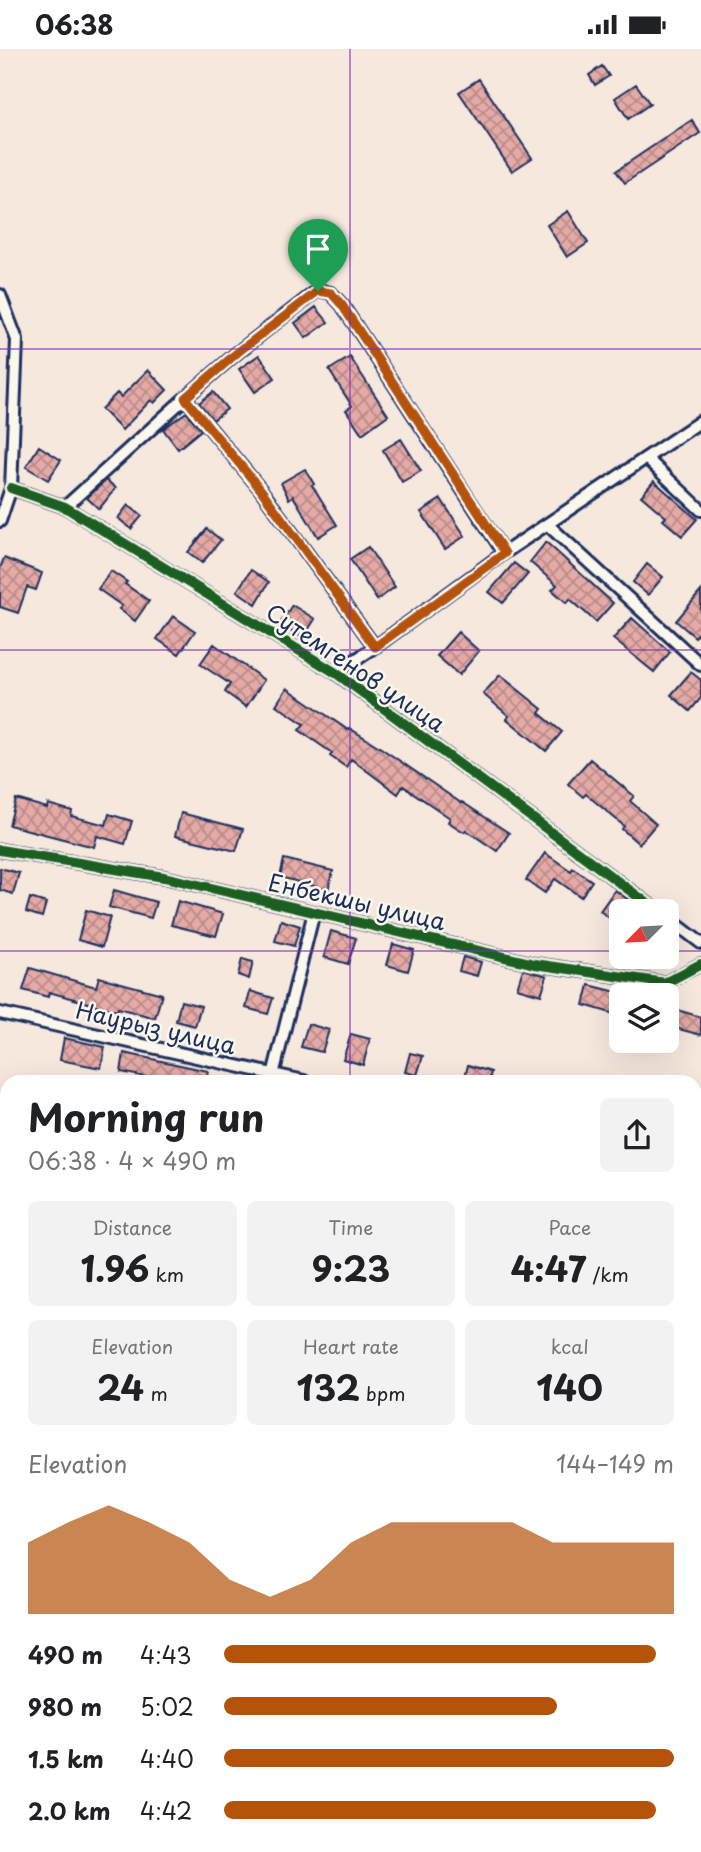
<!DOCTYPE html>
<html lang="en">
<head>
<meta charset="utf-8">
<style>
	:root { --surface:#fff; --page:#f2f2f2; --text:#202124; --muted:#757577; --accent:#b45309 }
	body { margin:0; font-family:"Playpen Sans",sans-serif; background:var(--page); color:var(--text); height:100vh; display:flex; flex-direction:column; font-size:26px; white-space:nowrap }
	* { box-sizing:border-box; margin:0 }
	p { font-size:23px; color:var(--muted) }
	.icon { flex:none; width:38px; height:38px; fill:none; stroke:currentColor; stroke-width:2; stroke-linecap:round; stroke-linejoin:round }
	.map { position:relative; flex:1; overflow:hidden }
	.panel { position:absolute; left:0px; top:1026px; width:702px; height:779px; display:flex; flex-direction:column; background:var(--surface); border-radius:21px 21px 0 0; box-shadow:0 7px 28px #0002 }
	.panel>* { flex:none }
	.needle { width:46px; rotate:246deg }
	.fabs { position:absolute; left:609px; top:850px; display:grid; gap:14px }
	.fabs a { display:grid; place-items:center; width:70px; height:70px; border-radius:10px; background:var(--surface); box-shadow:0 7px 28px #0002; font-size:35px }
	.pin { position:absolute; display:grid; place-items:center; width:60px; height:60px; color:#fff; margin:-72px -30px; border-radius:50% 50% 50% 0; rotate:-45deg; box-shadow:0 0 7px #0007 }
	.pin .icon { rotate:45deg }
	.round { display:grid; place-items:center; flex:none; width:74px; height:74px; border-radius:10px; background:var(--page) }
	.head { display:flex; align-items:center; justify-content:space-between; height:119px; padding:0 28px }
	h1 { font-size:38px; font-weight:700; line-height:52px }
	.stats { display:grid; grid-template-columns:repeat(3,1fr); gap:10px; height:119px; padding:7px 28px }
	.stats div { display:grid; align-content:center; border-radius:10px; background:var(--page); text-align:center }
	.stats b { font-size:35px; font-weight:700 }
	.stats small { font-size:19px; font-weight:400 }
	.stats p { font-size:19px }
	.chart { height:196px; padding:14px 28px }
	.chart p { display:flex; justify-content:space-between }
	.chart svg { width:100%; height:126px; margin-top:7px; fill:var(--accent); opacity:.7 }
	ul { padding:0 28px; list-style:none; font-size:23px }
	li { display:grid; grid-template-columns:112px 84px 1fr; align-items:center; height:52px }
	li i { height:18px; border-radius:9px; background:var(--accent) }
	.status { display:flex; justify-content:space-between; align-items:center; height:49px; padding:0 35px; background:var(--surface); direction:ltr }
	.status svg { height:19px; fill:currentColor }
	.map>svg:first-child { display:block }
	.building { fill:url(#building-cross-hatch); stroke:#1b2f5e; stroke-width:2 }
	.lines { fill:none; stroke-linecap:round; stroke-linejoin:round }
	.lane-casing { stroke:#1b2f5e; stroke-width:10 }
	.street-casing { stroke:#1b2f5e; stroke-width:16 }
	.secondary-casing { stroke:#1b2f5e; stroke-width:21 }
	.lane { stroke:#fbf7ec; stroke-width:5 }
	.street { stroke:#fbf7ec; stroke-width:10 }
	.secondary { stroke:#fbf7ec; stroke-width:16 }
	.cycleway-casing { stroke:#fbf7ec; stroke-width:15 }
	.cycleway { stroke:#1b5e20; stroke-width:10 }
	.route-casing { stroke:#fff; stroke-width:14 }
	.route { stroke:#b45309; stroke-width:9 }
	.grid { fill:none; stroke:#7b2cbf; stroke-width:2; stroke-opacity:0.55 }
	.labels { text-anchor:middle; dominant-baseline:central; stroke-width:5; stroke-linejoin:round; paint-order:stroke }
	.street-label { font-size:23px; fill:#1b2f5e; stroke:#fbf7ec }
</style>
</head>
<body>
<div class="status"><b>06:38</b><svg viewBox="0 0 49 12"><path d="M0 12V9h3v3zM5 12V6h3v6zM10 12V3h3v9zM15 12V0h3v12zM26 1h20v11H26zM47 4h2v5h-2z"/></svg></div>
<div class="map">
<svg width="701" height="1803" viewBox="0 0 701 1803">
	<defs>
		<pattern id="building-cross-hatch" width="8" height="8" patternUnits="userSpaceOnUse" patternTransform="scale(1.75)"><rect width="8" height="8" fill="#e5aaa6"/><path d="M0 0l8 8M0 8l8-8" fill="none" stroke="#b98b8a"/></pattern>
	</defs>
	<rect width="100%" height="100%" fill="#f7e8de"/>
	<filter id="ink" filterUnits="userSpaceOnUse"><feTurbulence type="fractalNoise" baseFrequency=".0143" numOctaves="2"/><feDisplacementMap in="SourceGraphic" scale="14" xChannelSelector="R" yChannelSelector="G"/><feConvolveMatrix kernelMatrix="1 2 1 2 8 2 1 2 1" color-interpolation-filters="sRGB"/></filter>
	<g filter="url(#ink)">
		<path class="building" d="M602 17 609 27 595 36 589 26Z
			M479 30 532 109 512 122 459 43Z
			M636 35 650 55 628 70 615 49Z
			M692 71 700 84 625 134 616 122Z
			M568 162 588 194 567 208 547 176Z
			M316 258 328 273 306 289 295 274Z
			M259 306 275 329 255 343 239 320Z
			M350 308 388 366 362 385 346 361 352 357 329 321Z
			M148 321 167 341 154 354 151 351 122 381 101 360 117 344 121 348Z
			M213 343 227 360 213 371 199 354Z
			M185 364H187L201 381 178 400 163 380Z
			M401 390 421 422 402 433 383 401Z
			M39 397 61 411 48 431 26 418Z
			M305 420 314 435 312 436 337 476 318 488 293 447 289 450 281 434Z
			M106 431 116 439 99 460 87 449Z
			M654 432 697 470 682 487 663 471 666 468 641 447Z
			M441 450 465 487 445 500 421 463Z
			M128 456 142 467 131 480 118 469Z
			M207 480 221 491 202 514 188 503Z
			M546 493 613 554 596 573 570 550 567 554 552 541 557 536 530 513Z
			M368 498 395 538 377 551 350 510Z
			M4 509 42 524 36 541 27 538 18 564 0 558V519Z
			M514 514 528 525 503 554 489 543Z
			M647 515 663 528 648 546 633 533Z
			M251 521 269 533 256 555 237 542Z
			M111 522 127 533 125 535 149 552 135 572 119 560 122 557 98 540Z
			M701 542V581L695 588 676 572Z
			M292 556 315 570 303 589 280 575Z
			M173 567 195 582 179 605 157 590Z
			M632 569 670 603 654 623 613 590Z
			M458 583 479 602 459 626 437 607Z
			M214 595 264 631 246 658 225 643 230 635 200 615Z
			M691 623 701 631V649L690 662 671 646Z
			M500 626 542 660 539 664 562 683 546 702 507 670 509 667 483 645Z
			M287 639 348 681 349 679 378 697 461 754 462 753 509 784 497 802 466 781 464 783 448 773 450 769 403 737 398 745 351 710 346 718 330 707 332 704 299 681 304 675 276 656Z
			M590 710 634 747 630 752 656 775 639 795 622 780 624 777 586 745 583 748 568 735Z
			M16 750 47 759 48 755 72 762 71 767 106 776 109 765 132 772 125 795 97 787 94 798 9 776Z
			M181 764 243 780 236 802 175 787Z
			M545 804 571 822 573 819 592 832 581 848 555 830 545 844 526 831Z
			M284 810 333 822 328 841 280 828Z
			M0 819 19 824 13 845 0 841Z
			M114 841 156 853 151 869 109 858Z
			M615 841 634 855 629 863H621V877L600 862Z
			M30 849 46 854 42 868 26 863Z
			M178 852 223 865 216 887 171 876Z
			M86 861 110 868 102 898 78 891Z
			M281 871 300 877 294 897 275 892Z
			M331 882 356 889 348 915 324 908Z
			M393 895 414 901 408 922 387 916Z
			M463 908 481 913 477 927 459 922Z
			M242 910 253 913 249 930 238 926Z
			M30 919 96 938 99 928 162 945 155 969 118 959 117 962 49 943 48 948 23 941Z
			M523 920 547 927 541 946 517 939Z
			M589 936 621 944V967L584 956Z
			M250 942 273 949 268 965 246 959Z
			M181 952 201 957 195 977 176 972Z
			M667 958 701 968V986L667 977Z
			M308 975 329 981 322 1003 301 998Z
			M351 985 370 990 363 1016 343 1010Z
			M64 989 105 998 101 1019 60 1011Z
			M124 1004 208 1022 206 1032H154L155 1030 121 1023Z
			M410 1004 423 1007 417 1026 405 1023Z
			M468 1016 491 1023 489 1032H464Z"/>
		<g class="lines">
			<g class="lane-casing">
				<path id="lane" d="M695 1719 701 1722"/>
			</g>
			<g class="street-casing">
				<path id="street" d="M0 246 17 291 11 439 0 472
					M185 349 261 441 375 598
					M646 409 701 461
					M11 439 65 458 336 624 659 863
					M65 458 185 349 238 303 318 241 331 244 342 256 504 504
					M547 475 701 616
					M336 624 375 598 504 504 701 372
					M0 801 164 828 535 915 665 934 701 915
					M667 868 701 894
					M0 964 304 1032
					M273 1026 314 863
					M695 1121 701 1123
					M0 1162 7 1163
					M695 1310 701 1312
					M0 1396 7 1398
					M0 1696 7 1686
					M383 1803 385 1797"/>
			</g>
			<g class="secondary-casing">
				<path id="secondary" d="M695 1539 701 1518
					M601 1803 603 1797"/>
			</g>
			<use href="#lane" class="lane"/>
			<use href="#street" class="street"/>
			<use href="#secondary" class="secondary"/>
			<g class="cycleway-casing">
				<path id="cycleway" d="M11 439 65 458 336 624 659 863
					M0 801 164 828 535 915 665 934 701 915"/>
			</g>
			<use href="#cycleway" class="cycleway"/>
		</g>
	</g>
	<g class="lines" filter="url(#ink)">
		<g class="route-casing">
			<path id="route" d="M318 242 331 244 342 256 505 504 375 598 261 441 185 349 238 303Z"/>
		</g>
		<use href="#route" class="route"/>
	</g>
	<path class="grid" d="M350 0V1032M0 300H701M0 601H701M0 902H621M667 902H701M0 1202H7M695 1202H701M0 1502H7M695 1502H701M350 1797V1803"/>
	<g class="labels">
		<g class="street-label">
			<text transform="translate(356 618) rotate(34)">Сутемгенов улица</text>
			<text transform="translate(357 852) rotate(13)">Енбекшы улица</text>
			<text transform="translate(156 978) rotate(13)">Наурыз улица</text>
		</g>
	</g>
</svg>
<div class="fabs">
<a><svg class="needle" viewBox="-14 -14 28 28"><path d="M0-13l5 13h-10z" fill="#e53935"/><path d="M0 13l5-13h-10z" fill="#757577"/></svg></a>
<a><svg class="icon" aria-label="layers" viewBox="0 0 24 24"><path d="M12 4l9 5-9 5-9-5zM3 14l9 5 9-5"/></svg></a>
</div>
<div class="pin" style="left:318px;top:242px;background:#1e9e55"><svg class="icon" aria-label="arrive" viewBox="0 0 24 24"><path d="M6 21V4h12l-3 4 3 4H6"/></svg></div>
<section class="panel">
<div class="head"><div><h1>Morning run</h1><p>06:38 · 4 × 490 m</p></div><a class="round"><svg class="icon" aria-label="share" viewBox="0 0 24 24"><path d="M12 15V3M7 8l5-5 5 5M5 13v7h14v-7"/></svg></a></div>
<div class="stats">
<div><p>Distance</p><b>1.96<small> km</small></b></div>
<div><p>Time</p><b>9:23</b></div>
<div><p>Pace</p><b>4:47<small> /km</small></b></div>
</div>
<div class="stats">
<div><p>Elevation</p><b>24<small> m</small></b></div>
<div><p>Heart rate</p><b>132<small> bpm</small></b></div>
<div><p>kcal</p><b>140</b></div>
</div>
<div class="chart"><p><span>Elevation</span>144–149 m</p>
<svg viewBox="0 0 160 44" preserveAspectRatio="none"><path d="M0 44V19L10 12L20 6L30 12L40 19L50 32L60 38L70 32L80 19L90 12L100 12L110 12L120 12L130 19L140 19L150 19L160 19V44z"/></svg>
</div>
<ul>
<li><b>490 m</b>4:43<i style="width:96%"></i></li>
<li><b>980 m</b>5:02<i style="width:74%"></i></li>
<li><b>1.5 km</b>4:40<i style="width:100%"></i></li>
<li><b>2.0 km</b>4:42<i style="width:96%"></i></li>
</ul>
</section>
</div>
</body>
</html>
